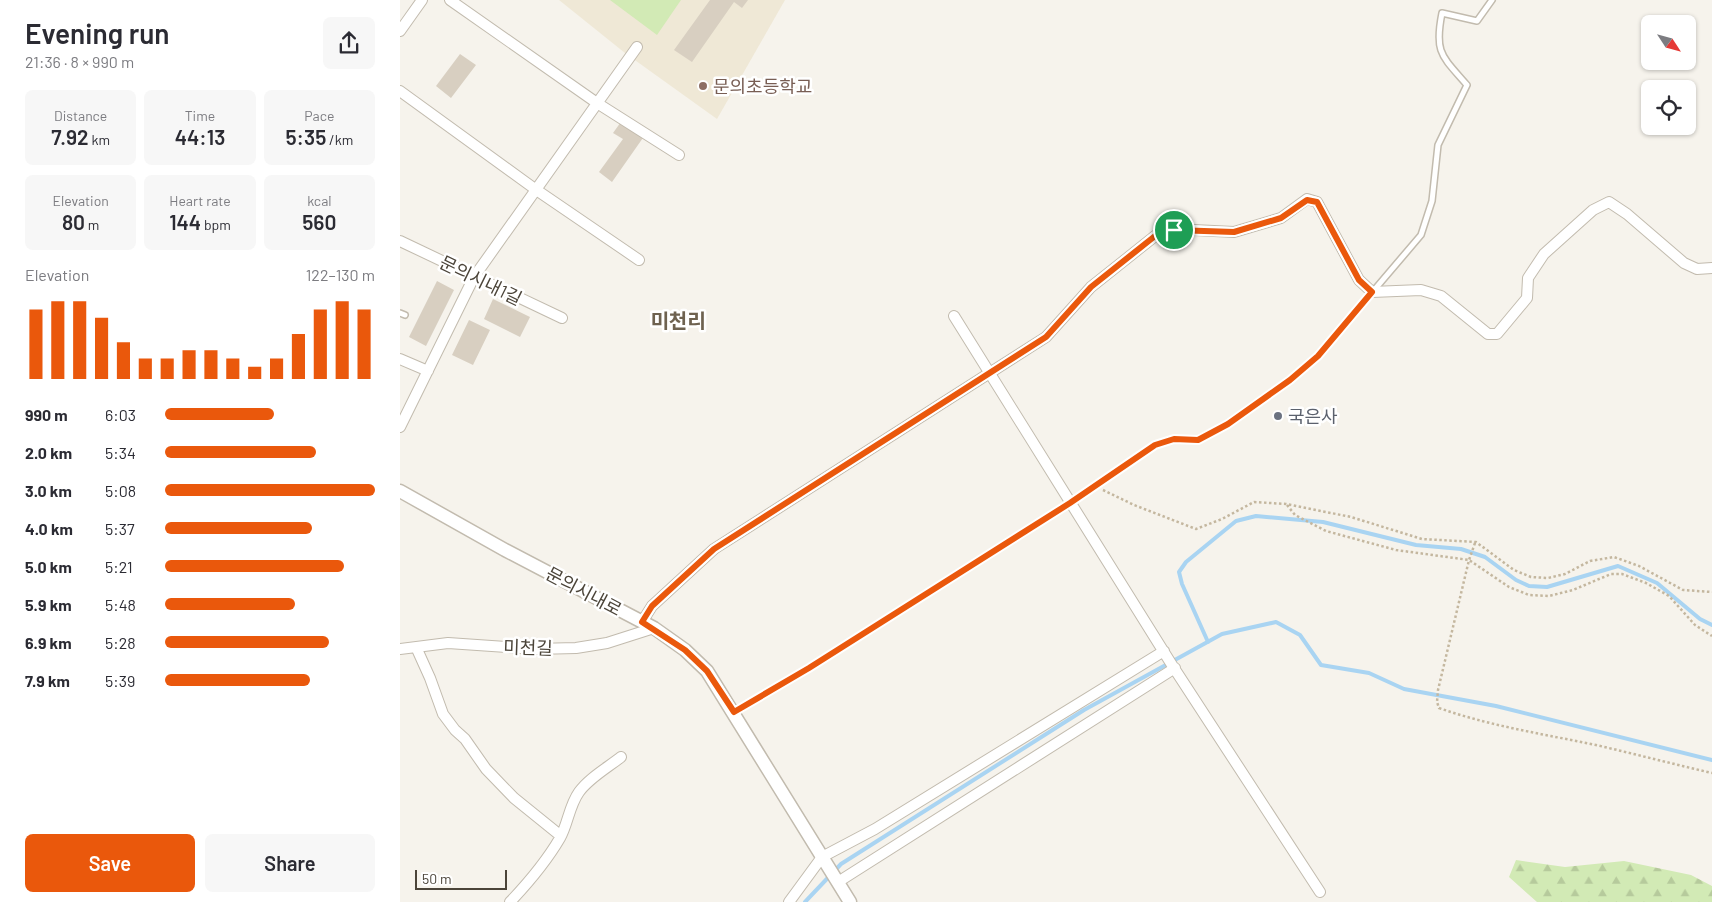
<!DOCTYPE html>
<html lang="en">
<head>
<meta charset="utf-8">
<style>
	:root { --surface:#fff; --page:#f7f7f7; --text:#2b2b33; --muted:#7c7c81; --accent:#ea580c }
	body { margin:0; font-family:Barlow,"Noto Sans KR",sans-serif; background:var(--page); color:var(--text); height:100vh; display:flex; flex-direction:column; font-size:19px; white-space:nowrap }
	* { box-sizing:border-box; margin:0 }
	p { font-size:16px; color:var(--muted) }
	.icon { flex:none; width:28px; height:28px; fill:none; stroke:currentColor; stroke-width:2; stroke-linecap:round; stroke-linejoin:round }
	.map { position:relative; flex:1; overflow:hidden }
	.sheet { display:flex; flex-direction:column; background:var(--surface); width:400px }
	.sheet>* { flex:none }
	.needle { width:32px; rotate:126deg }
	.tools { position:absolute; left:1241px; top:15px; display:grid; gap:10px }
	.tools a { display:grid; place-items:center; width:55px; height:55px; border-radius:8px; background:var(--surface); box-shadow:0 1px 4px #0004; font-size:25px }
	.scale { position:absolute; left:15px; bottom:12px; width:92px; box-sizing:border-box; padding-left:5px; border:2px solid #4b4439; border-top:0; font-size:14px; line-height:18px; white-space:nowrap; color:#4b4439; -webkit-text-stroke:4px #fff; paint-order:stroke }
	.pin { position:absolute; display:grid; place-items:center; width:42px; height:42px; color:#fff; margin:-21px; border:2px solid #fff; border-radius:50%; box-shadow:0 1px 5px #0007 }
	.round { display:grid; place-items:center; flex:none; width:52px; height:52px; border-radius:8px; background:var(--page) }
	.headline { display:flex; align-items:center; justify-content:space-between; height:85px; padding:0 25px }
	h1 { font-size:28px; font-weight:600; line-height:38px }
	.metrics { display:grid; grid-template-columns:repeat(3,1fr); gap:8px; height:85px; padding:5px 25px }
	.metrics div { display:grid; align-content:center; border-radius:8px; background:var(--page); text-align:center }
	.metrics b { font-size:21px; font-weight:600 }
	.metrics small { font-size:14px; font-weight:400 }
	.metrics p { font-size:14px }
	.chart { height:140px; padding:10px 25px }
	.chart p { display:flex; justify-content:space-between }
	.chart svg { width:100%; height:90px; margin-top:5px; stroke:var(--accent); stroke-width:6 }
	.cta { display:flex; gap:10px; margin-top:auto; padding:10px 25px }
	.cta a { flex:1; height:58px; border-radius:8px; background:var(--accent); color:#fff; font-size:20px; font-weight:600; line-height:58px; text-align:center }
	.cta a+a { background:var(--page); color:var(--text) }
	ul { padding:0 25px; list-style:none; font-size:16px }
	li { display:grid; grid-template-columns:80px 60px 1fr; align-items:center; height:38px }
	li i { height:12px; border-radius:6px; background:var(--accent) }
	main { display:flex; flex:1; min-height:0 }
	.map>svg:first-child { display:block }
	.education { fill:#efe8d6 }
	.green { fill:#d2eab5 }
	.forest { fill:url(#forest-firs) }
	.lines { fill:none; stroke-linecap:round; stroke-linejoin:round }
	.stream { stroke:#a9d4f2; stroke-width:4 }
	.building { fill:#d8cfc1 }
	.service-casing { stroke:#c2bbae; stroke-width:8 }
	.minor-casing { stroke:#c2bbae; stroke-width:12 }
	.tertiary-casing { stroke:#c2bbae; stroke-width:15 }
	.path { stroke:#c4b79f; stroke-width:2.5; stroke-dasharray:2.5 2.5; stroke-linecap:butt }
	.service { stroke:#fff; stroke-width:5 }
	.minor { stroke:#fff; stroke-width:10 }
	.tertiary { stroke:#fff; stroke-width:12 }
	.route-casing { stroke:#fff; stroke-width:10 }
	.route { stroke:#ea580c; stroke-width:6 }
	.education-dot { fill:#8d6e63; stroke:#fff; stroke-width:2 }
	.worship-dot { fill:#6b7280; stroke:#fff; stroke-width:2 }
	.labels { text-anchor:middle; dominant-baseline:central; stroke-width:5; stroke-linejoin:round; paint-order:stroke }
	.education-label { font-size:18px; fill:#785e54; stroke:#fff; text-anchor:start }
	.street-label { font-size:18px; fill:#4b4439; stroke:#fff }
	.worship-label { font-size:18px; fill:#5b616d; stroke:#fff; text-anchor:start }
	.quarter-label { font-size:20px; font-weight:bold; fill:#6e6250; stroke:#fff }
</style>
</head>
<body>
<main>
<section class="sheet">
<div class="headline"><div><h1>Evening run</h1><p>21:36 · 8 × 990 m</p></div><a class="round"><svg class="icon" aria-label="share" viewBox="0 0 24 24"><path d="M12 15V3M7 8l5-5 5 5M5 13v7h14v-7"/></svg></a></div>
<div class="metrics">
<div><p>Distance</p><b>7.92<small> km</small></b></div>
<div><p>Time</p><b>44:13</b></div>
<div><p>Pace</p><b>5:35<small> /km</small></b></div>
</div>
<div class="metrics">
<div><p>Elevation</p><b>80<small> m</small></b></div>
<div><p>Heart rate</p><b>144<small> bpm</small></b></div>
<div><p>kcal</p><b>560</b></div>
</div>
<div class="chart"><p><span>Elevation</span>122–130 m</p>
<svg viewBox="0 0 160 44" preserveAspectRatio="none"><path d="M5 44V10M15 44V6M25 44V6M35 44V14M45 44V26M55 44V34M65 44V34M75 44V30M85 44V30M95 44V34M105 44V38M115 44V34M125 44V22M135 44V10M145 44V6M155 44V10"/></svg>
</div>
<ul>
<li><b>990 m</b>6:03<i style="width:52%"></i></li>
<li><b>2.0 km</b>5:34<i style="width:72%"></i></li>
<li><b>3.0 km</b>5:08<i style="width:100%"></i></li>
<li><b>4.0 km</b>5:37<i style="width:70%"></i></li>
<li><b>5.0 km</b>5:21<i style="width:85%"></i></li>
<li><b>5.9 km</b>5:48<i style="width:62%"></i></li>
<li><b>6.9 km</b>5:28<i style="width:78%"></i></li>
<li><b>7.9 km</b>5:39<i style="width:69%"></i></li>
</ul>
<div class="cta"><a>Save</a><a>Share</a></div>
</section>
<div class="map">
<svg width="1312" height="902" viewBox="0 0 1312 902">
	<defs>
		<pattern id="forest-firs" width="22" height="20" patternUnits="userSpaceOnUse" patternTransform="scale(1.25)"><rect width="22" height="20" fill="#d2eab5"/><path d="M5 1l3.5 6h-7zM16 11l3.5 6h-7z" fill="#b6ca9c"/></pattern>
	</defs>
	<rect width="100%" height="100%" fill="#f6f3ec"/>
	<path class="education" d="M159 0H385L317 119 225 53Z"/>
	<path class="green" d="M210 0H281L257 35Z"/>
	<path class="forest" d="M1116 860 1165 867 1224 861 1291 875 1312 886V902H1137L1109 877Z"/>
	<g class="lines">
		<path class="stream" d="M808 642 782 584 779 572 786 562 836 521 856 516 923 522 1016 545 1061 549 1085 557 1116 580 1129 586 1147 587 1218 566 1257 583 1300 619 1312 625
			M405 902 441 864 684 710 822 634 876 622 900 635 921 665 969 673 1004 689 1096 706 1312 760"/>
	</g>
	<path class="building" d="M310 0H348L342 8 334 2 292 62 274 50Z
		M60 54 76 65 51 98 36 86Z
		M223 119 245 135 212 182 199 172 223 139 213 133Z
		M37 281 54 290 26 346 9 337Z
		M93 299 130 317 120 337 84 319Z
		M69 320 90 330 73 365 52 355Z"/>
	<g class="lines">
		<g class="service-casing">
			<path id="service" d="M0 313 5 315
				M334 712 409 668 670 503 755 445 774 439H798L828 424 890 380 918 356 1021 235 1032 201 1038 145 1067 85C1042 56 1034 53 1042 13L1077 21 1092 0"/>
		</g>
		<g class="minor-casing">
			<path id="minor" d="M50 0 197 103 279 155
				M0 31 22 0
				M0 91 135 189 239 260
				M0 241 162 318
				M554 316 772 665 920 892
				M0 359 28 371
				M0 427 74 277 237 47
				M242 622 252 606 314 549 646 337 691 287 755 236 774 229 834 232 881 218 907 199 917 202 959 280 972 292 1021 290 1041 296 1088 334H1097L1127 298 1128 278 1144 254 1193 210 1209 202 1227 214 1284 263 1297 269 1312 268
				M16 647 30 678 43 714 55 730 65 739 86 769 114 798 161 836
				M0 649 48 643 135 649 176 648 207 643 254 628
				M438 882 775 668
				M110 902C129 882 146 862 160 838 168 824 169 806 179 792 189 778 207 768 221 757
				M389 902 422 857 475 829 764 651"/>
		</g>
		<g class="tertiary-casing">
			<path id="tertiary" d="M0 491 105 550 254 628 285 650 307 671 450 902"/>
		</g>
		<path class="path" d="M703 490 734 505 796 529 822 519 854 502 886 504 951 517 1022 539 1076 542 1114 570 1131 577 1148 578 1165 574 1190 561 1214 557 1239 566 1283 590 1312 592
			M887 505 895 515 926 531 996 550 1069 560 1109 587 1129 595 1149 596 1173 590 1211 574H1222L1246 583 1269 596 1295 625 1312 636
			M1075 543 1069 560 1038 690 1037 702 1039 708C1090 726 1143 734 1196 745 1235 754 1273 764 1312 773"/>
		<use href="#service" class="service"/>
		<use href="#minor" class="minor"/>
		<use href="#tertiary" class="tertiary"/>
	</g>
	<g class="lines">
		<g class="route-casing">
			<path id="route" d="M907 200 917 202 959 280 972 292 918 356 890 380 828 424 798 440 774 439 755 445 670 503 409 668 334 712 307 671 285 650 242 622 252 606 314 549 646 337 691 287 755 236 774 230 834 232 881 218Z"/>
		</g>
		<use href="#route" class="route"/>
	</g>
	<circle class="education-dot" cx="303" cy="86" r="5"/>
	<circle class="worship-dot" cx="878" cy="416" r="5"/>
	<g class="labels">
		<g class="education-label">
			<text x="313" y="86">문의초등학교</text>
		</g>
		<g class="street-label">
			<text transform="translate(81 280) rotate(26)">문의시내1길</text>
			<text transform="translate(184 591) rotate(28)">문의시내로</text>
			<text transform="translate(128 647) rotate(2)">미천길</text>
		</g>
		<g class="worship-label">
			<text x="888" y="416">국은사</text>
		</g>
		<g class="quarter-label">
			<text x="278" y="320">미천리</text>
		</g>
	</g>
</svg>
<div class="tools">
<a><svg class="needle" viewBox="-14 -14 28 28"><path d="M0-13l5 13h-10z" fill="#e53935"/><path d="M0 13l5-13h-10z" fill="#7c7c81"/></svg></a>
<a><svg class="icon" aria-label="locate" viewBox="0 0 24 24"><circle cx="12" cy="12" r="6"/><path d="M12 2v4M12 18v4M2 12h4M18 12h4"/></svg></a>
</div>
<div class="scale">50 m</div>
<div class="pin" style="left:774px;top:230px;background:#1e9e55"><svg class="icon" aria-label="arrive" viewBox="0 0 24 24"><path d="M6 21V4h12l-3 4 3 4H6"/></svg></div>
</div>
</main>
</body>
</html>
